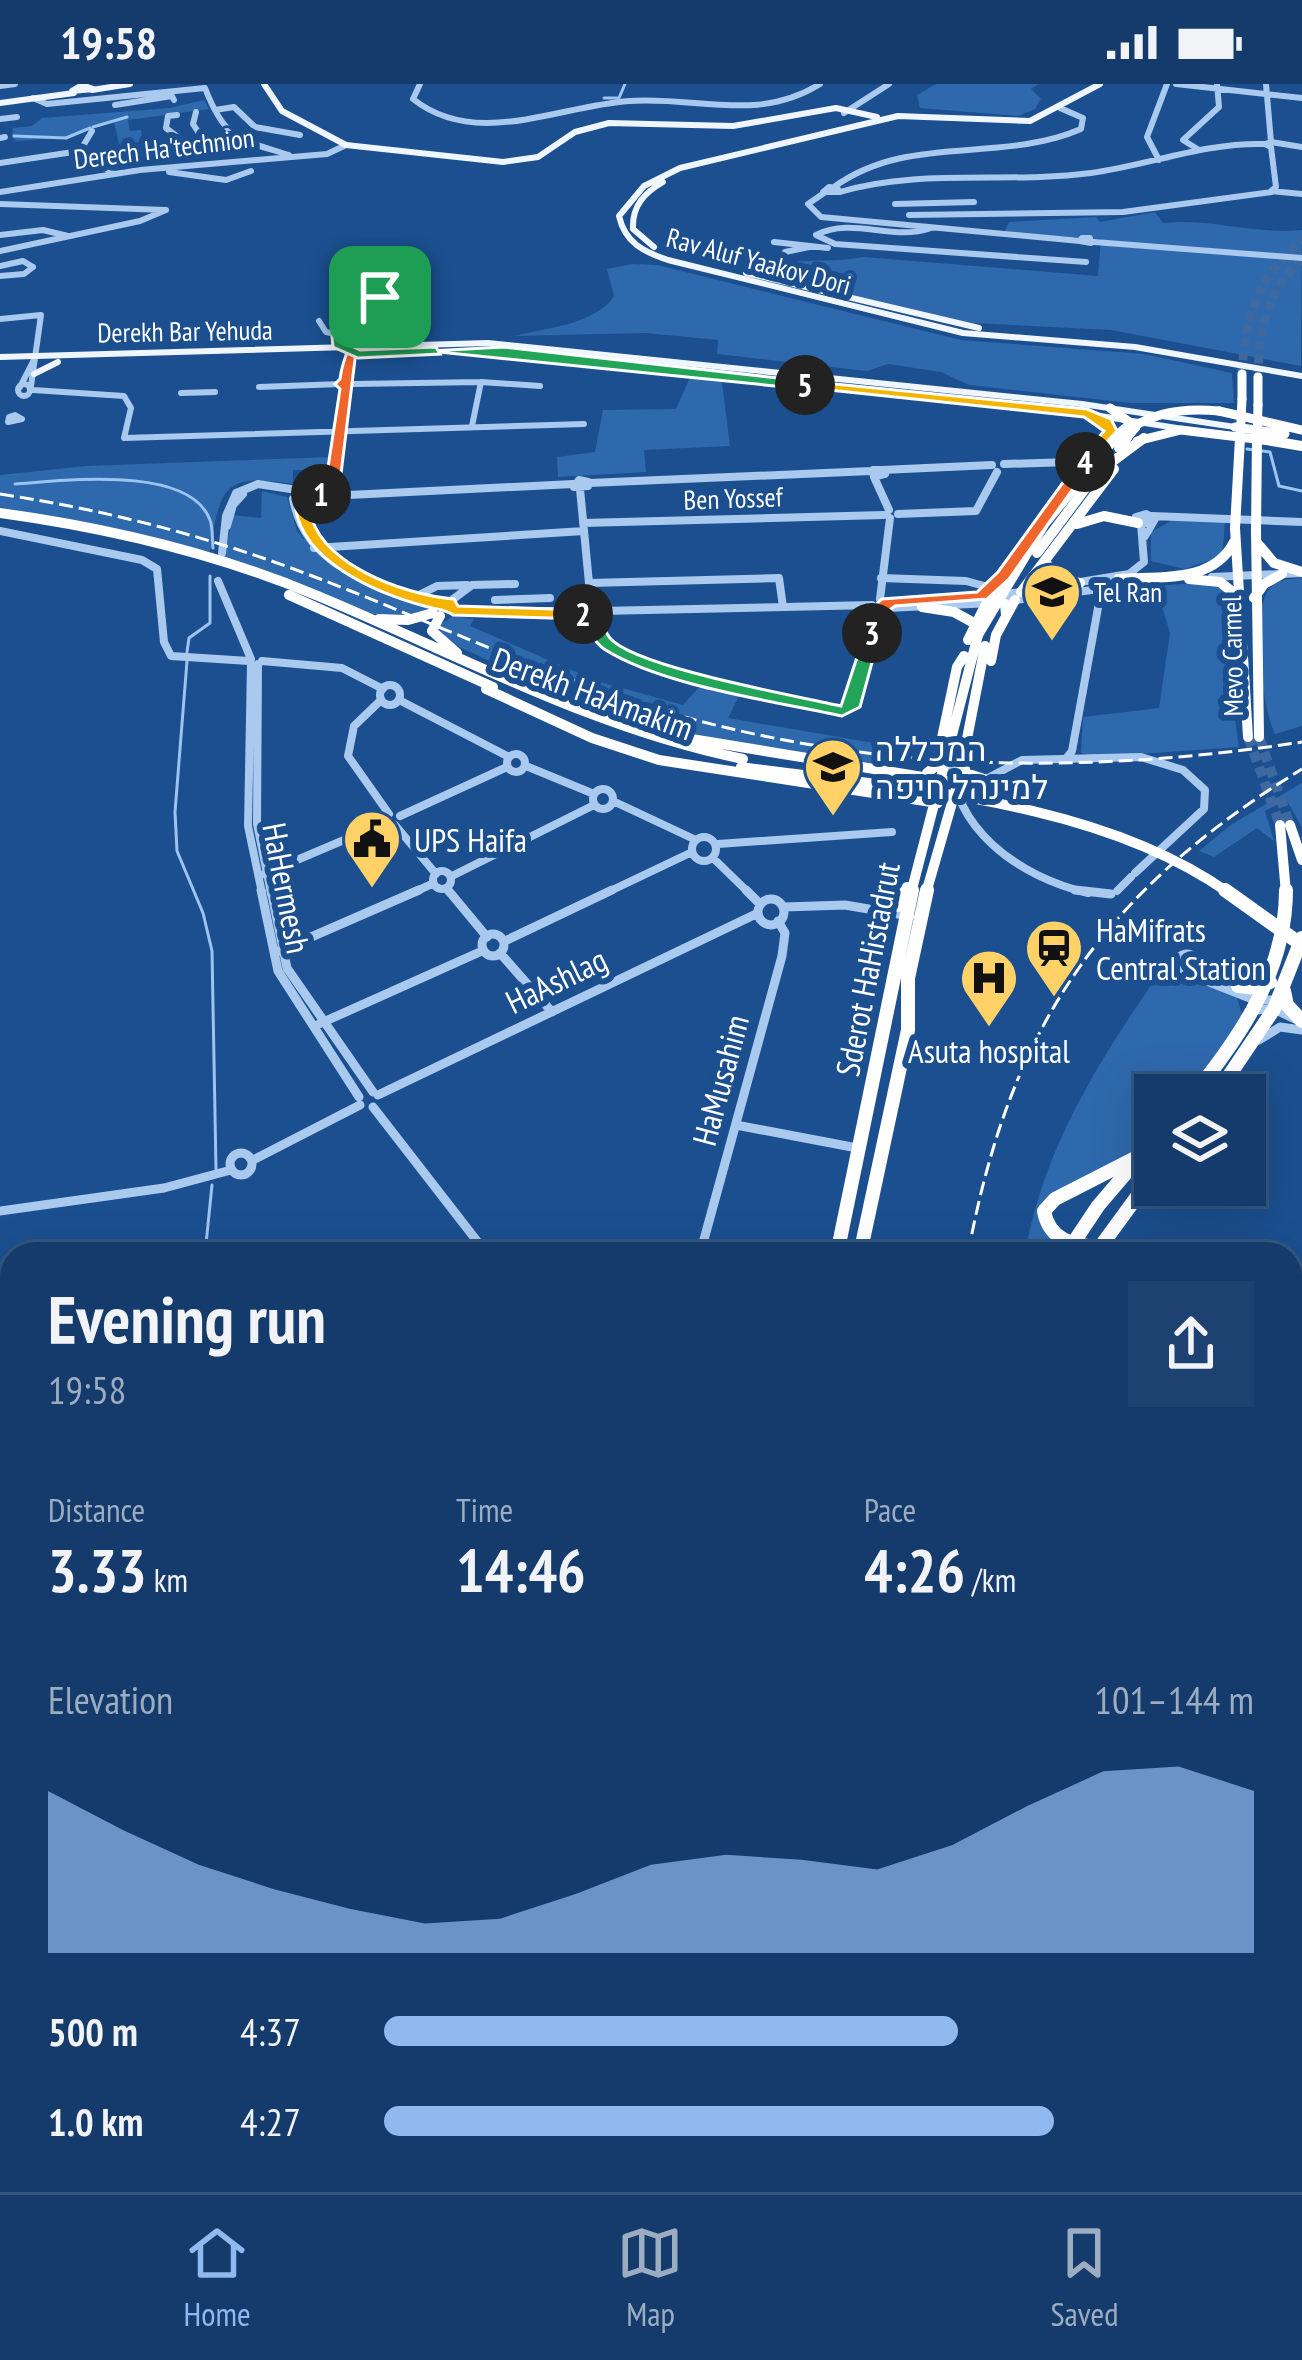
<!DOCTYPE html>
<html lang="en">
<head>
<meta charset="utf-8">
<style>
	:root { --surface:#143b6b; --page:#1d4271; --text:#f1f3f6; --muted:#9dadc1; --line:#33557e; --accent:#90b9f0 }
	body { margin:0; font-family:"PT Sans Narrow",Heebo,sans-serif; background:var(--page); color:var(--text); height:100vh; display:flex; flex-direction:column; font-size:45px; white-space:nowrap }
	* { box-sizing:border-box; margin:0 }
	p { font-size:39px; color:var(--muted) }
	.icon { flex:none; width:66px; height:66px; fill:none; stroke:currentColor; stroke-width:2; stroke-linecap:round; stroke-linejoin:round }
	.map { position:relative; flex:1; overflow:hidden }
	.panel { position:absolute; left:0px; top:1158px; width:1302px; height:951px; display:flex; flex-direction:column; background:var(--surface); border-radius:36px 36px 0 0; box-shadow:0 12px 48px #0002,0 0 0 3px var(--line) }
	.panel>* { flex:none }
	.tools { position:absolute; left:1134px; top:990px; display:grid; gap:24px }
	.tools a { display:grid; place-items:center; width:132px; height:132px; border-radius:0px; background:var(--surface); box-shadow:0 12px 48px #0002,0 0 0 3px var(--line); font-size:60px }
	.pin { position:absolute; display:grid; place-items:center; width:102px; height:102px; color:#fff; margin:-51px; border-radius:24px; box-shadow:0 6px 18px #0006 }
	.km { position:absolute; width:60px; height:60px; margin:-30px; border-radius:50%; background:#222; color:#fff; font-size:33px; line-height:60px; text-align:center }
	.round { display:grid; place-items:center; flex:none; width:126px; height:126px; border-radius:0px; background:var(--page) }
	.summary { display:flex; align-items:center; justify-content:space-between; height:204px; padding:0 48px }
	h1 { font-size:66px; font-weight:600; line-height:90px }
	.figures { display:grid; grid-template-columns:repeat(3,1fr); gap:18px; height:204px; padding:12px 48px }
	.figures div { display:grid; align-content:center }
	.figures b { font-size:60px; font-weight:600 }
	.figures small { font-size:33px; font-weight:400 }
	.figures p { font-size:33px }
	.chart { height:336px; padding:24px 48px }
	.chart p { display:flex; justify-content:space-between }
	.chart svg { width:100%; height:216px; margin-top:12px; fill:var(--accent); opacity:.7 }
	ul { padding:0 48px; list-style:none; font-size:39px }
	li { display:grid; grid-template-columns:192px 144px 1fr; align-items:center; height:90px }
	li i { height:30px; border-radius:15px; background:var(--accent) }
	.status { display:flex; justify-content:space-between; align-items:center; height:84px; padding:0 60px; background:var(--surface); direction:ltr }
	.status svg { height:33px; fill:currentColor }
	.tabs { display:flex; justify-content:space-around; align-items:center; height:168px; border-top:3px solid var(--line); background:var(--surface); font-size:33px; color:var(--muted) }
	.tabs a { display:grid; justify-items:center; gap:6px }
	.tabs .selected { color:var(--accent) }
	.map>svg:first-child { display:block }
	.green { fill:#2e69ad }
	.lines { fill:none; stroke-linecap:round; stroke-linejoin:round }
	.stream { stroke:#9cc4f0; stroke-width:3 }
	.river { stroke:#3c6290; stroke-width:18 }
	.highway-tunnel-far1 { stroke:#3d69a0; stroke-width:9; stroke-dasharray:9 4.5; stroke-linecap:butt }
	.highway-tunnel { stroke:#3d69a0; stroke-width:10; stroke-dasharray:10 6; stroke-linecap:butt }
	.minor-far3 { stroke:#a9c9ee; stroke-width:6 }
	.minor-far2 { stroke:#a9c9ee; stroke-width:8 }
	.minor-far1 { stroke:#a9c9ee; stroke-width:9 }
	.minor { stroke:#a9c9ee; stroke-width:12 }
	.major-far1 { stroke:#f0f6ff; stroke-width:6 }
	.major { stroke:#f0f6ff; stroke-width:9 }
	.highway-far3 { stroke:#fff; stroke-width:9 }
	.highway-far2 { stroke:#fff; stroke-width:10 }
	.highway-far1 { stroke:#fff; stroke-width:14 }
	.highway { stroke:#fff; stroke-width:18 }
	.rail-far1 { stroke:#fff; stroke-width:3; stroke-dasharray:14 6; stroke-linecap:butt }
	.rail { stroke:#fff; stroke-width:4.5; stroke-dasharray:27 12; stroke-linecap:butt }
	.highway-bridge-far3 { stroke:#fff; stroke-width:9 }
	.highway-bridge-far2 { stroke:#fff; stroke-width:10 }
	.highway-bridge-far1 { stroke:#fff; stroke-width:14 }
	.highway-bridge { stroke:#fff; stroke-width:18 }
	.split-1 { fill:#f0652b; stroke:#fff; stroke-width:3 }
	.split-2 { fill:#f5b400; stroke:#fff; stroke-width:3 }
	.split-3 { fill:#22a559; stroke:#fff; stroke-width:3 }
	.split-4 { fill:#f0652b; stroke:#fff; stroke-width:3 }
	.split-5 { fill:#f5b400; stroke:#fff; stroke-width:3 }
	.split-6 { fill:#22a559; stroke:#fff; stroke-width:3 }
	.split-7 { fill:#22a559; stroke:#fff; stroke-width:3 }
	.labels { text-anchor:middle; dominant-baseline:central; stroke-width:12; stroke-linejoin:round; paint-order:stroke }
	.far-street-label { font-size:27px; fill:#fff; stroke:#1b4f8f }
	.far-poi-label { font-size:27px; fill:#fff; stroke:#1b4f8f; text-anchor:start }
	.street-label { font-size:33px; fill:#fff; stroke:#1b4f8f }
	.poi-label { font-size:33px; fill:#fff; stroke:#1b4f8f; text-anchor:start }
</style>
</head>
<body>
<div class="status"><b>19:58</b><svg viewBox="0 0 49 12"><path d="M0 12V9h3v3zM5 12V6h3v6zM10 12V3h3v9zM15 12V0h3v12zM26 1h20v11H26zM47 4h2v5h-2z"/></svg></div>
<div class="map">
<svg width="1302" height="2108" viewBox="0 0 1302 2108">
	<rect width="100%" height="100%" fill="#1b4f8f"/>
	<path class="green" d="M936 0H1039L1031 5 1041 15 1035 25 1018 32 920 24 917 11Z
		M204 16 209 25 128 36 130 47 141 46 143 58 119 60 114 37 73 52 9 58 17 56 12 54 13 44 32 42 42 34 170 24Z
		M1155 128 1163 139C1211 134 1255 151 1302 146L1301 282 1111 246 972 239 848 213 753 186C791 172 825 180 864 173L1098 192 1101 155 1004 149 1009 138 1096 133 1100 138Z
		M632 180 657 181 961 256 1144 270 1232 289 1234 319H1130L969 301 941 288 888 280 867 287 717 270 718 256 646 249 514 252C545 244 595 241 614 212L607 185Z
		M692 289 715 292 722 298 730 362 644 366 646 388 558 393 557 373 595 368 603 326 676 325Z
		M331 373V386H293V400C222 388 220 405 210 468L0 423V391L86 382Z
		M262 407 287 413 297 447 325 477 426 520 430 530H370L223 477 233 431 261 434Z
		M1225 438 1222 472 1184 485 1151 477V448L1171 437Z
		M1302 494V642L1275 650C1262 624 1251 532 1268 507 1276 495 1289 495 1302 494Z
		M1206 498 1225 507 1230 515 1233 622 1239 663 1097 673 1081 669 1083 633 1159 624 1170 549 1156 502Z
		M453 532 474 535 470 542 597 597 683 621 701 601 739 612 728 634 885 661 871 682C770 665 667 651 571 613 528 596 486 575 444 556L437 543Z
		M1302 699V743L1286 715 1265 727 1274 757 1257 744 1214 773 1199 767 1232 740Z
		M1168 877C1181 896 1216 902 1237 914L1243 933 1186 1011H1155V1047L1138 1067 1044 1120 1064 1160 1058 1170H1025C1044 1059 1105 967 1168 877Z
		M1290 1709 1299 1715 1302 1711V1890L1290 1902Z
		M1016 2097H1174L1176 2108H1015Z"/>
	<g class="lines">
		<path class="stream" d="M604 14H619L625 0
			M93 43 127 33
			M14 52 66 54 90 44
			M1247 365 1270 368 1279 402 1302 407
			M15 400C62 397 189 380 210 436 213 443 212 456 213 464
			M187 568 189 554 210 539V492
			M187 577 175 728 177 767 203 829 212 867 216 1085
			M205 1170 212 1101"/>
		<path class="river" d="M0 1389 12 1396"/>
		<path class="highway-tunnel-far1" d="M1242 290C1245 234 1257 193 1302 157
			M1258 293C1259 246 1267 208 1302 175"/>
		<path class="highway-tunnel" d="M1248 653 1280 741
			M1259 653 1290 741"/>
		<path class="minor-far3" d="M420 0 413 15C476 65 558 22 629 17 697 12 758 39 820 0
			M1176 0 1302 14
			M1266 0 1271 58 1265 60 1271 63 1276 103 1271 107 1302 110
			M0 2 15 0
			M33 14 47 20 205 4C225 56 238 55 289 71
			M115 21 172 12 174 16
			M215 26 234 23 255 43 300 51
			M196 28 193 40 202 54
			M844 29 889 0
			M177 31 168 32 166 44 183 57
			M0 35 17 33
			M0 54 5 53
			M1271 58 1302 63
			M1199 66 1183 56 1219 23 1217 0
			M80 67 92 47
			M111 68 233 50
			M1159 76 1147 53 1167 0
			M0 79 80 67 114 90
			M169 88 226 96 251 87
			M829 103 837 104 840 108H823Z
			M834 103C908 49 1000 80 1081 45L1083 34 1060 24
			M0 108 140 86 327 70 346 61
			M840 108C919 84 1008 100 1091 89 1150 81 1205 58 1265 60
			M824 109 808 120 821 133 1080 157
			M0 120 166 126
			M895 120 974 118
			M909 131 1123 128 1272 108
			M931 144C892 158 853 132 816 151L835 160 1086 178
			M0 151 43 146 68 152
			M1082 154H1090L1091 159 1080 157Z
			M774 158 828 164
			M1094 158 1302 174
			M0 167 140 137 166 126
			M785 168 809 163
			M0 182 23 177 33 183
			M0 192 24 190 33 183
			M367 208 377 209 380 215 367 220 357 217V211Z
			M380 213 421 210
			M358 218V237L336 257 358 270
			M0 235 41 231 31 302
			M319 237 326 248 340 251
			M347 297C350 267 364 248 373 219
			M481 298 540 302
			M18 306a6 6 0 1 1 12 0a6 6 0 1 1-12 0Z
			M353 300 481 298 472 342
			M20 303 36 272
			M259 303 341 300
			M33 306 124 312 131 324 124 354 584 340
			M181 309 215 308
			M15 331 22 335 8 338 9 333Z
			M337 357 347 303"/>
		<path class="minor-far2" d="M1004 380 1071 378 1090 372
			M873 386H882L885 390 874 393Z
			M882 386 992 381
			M874 393 889 426
			M579 396 588 398V402L574 403Z
			M589 399 871 387
			M580 405 591 520
			M328 409 338 354
			M308 413 573 400
			M293 415C306 485 375 499 434 520
			M304 415 303 438 324 464
			M898 430 976 427 997 388
			M1152 432 1302 438
			M583 439 884 431
			M227 442 233 421 243 410
			M0 447 142 476 157 485 164 558 171 572 249 577
			M1145 452 1155 435 1146 430 1136 433 1150 441
			M314 464 584 447
			M222 469 226 432 236 409 258 400 297 406
			M1212 493 1302 489
			M881 494 966 497 988 503 974 516
			M218 497 251 575
			M589 499 779 494 783 523
			M421 510 437 502 467 501
			M1001 511 1129 490 1144 478 1141 440
			M880 515 890 434
			M495 516 550 514
			M1009 517 1153 498
			M448 519 472 501 515 500
			M887 524 992 519
			M453 527H581
			M600 527 872 521
			M592 532C594 541 597 551 604 558 643 595 787 617 842 627L852 623 879 525
			M262 577 342 584 383 605
			M251 580 248 742 262 809
			M258 580 257 740 271 809
			M380 611a10 10 0 1 1 20 0a10 10 0 1 1-20 0Z
			M399 616 509 673
			M380 617 354 642 348 672 389 730
			M952 666C947 743 1019 793 1088 809
			M507 679a9 9 0 1 1 18 0a9 9 0 1 1-18 0Z
			M1065 676 1072 667 1102 502
			M526 682 594 710
			M958 699 988 694 1022 676 1141 673 1183 686 1205 706 1204 725 1135 789
			M593 715a10 10 0 1 1 20 0a10 10 0 1 1-20 0Z
			M615 718 696 756
			M400 732 507 683
			M395 741 436 790
			M692 765a12 12 0 1 1 24 0a12 12 0 1 1-24 0Z
			M718 760 892 748
			M713 774 749 809
			M433 796a9 9 0 1 1 18 0a9 9 0 1 1-18 0Z
			M264 790 384 739
			M452 792 594 721
			M446 804 450 809
			M1117 807 1131 793
			M412 809 432 800
			M606 809 690 769"/>
		<path class="minor-far1" d="M261 806 278 887 359 1013
			M271 806 287 884 373 1008
			M448 806 487 853
			M746 806 760 820
			M1075 806 1111 810
			M758 828a13 13 0 1 1 26 0a13 13 0 1 1-26 0Z
			M784 823 845 821 910 832
			M482 861a11 11 0 1 1 22 0a11 11 0 1 1-22 0Z
			M505 857 612 806
			M279 867 419 806
			M500 869 552 928
			M1176 881a11 11 0 1 1 22 0a11 11 0 1 1-22 0Z
			M1200 880 1240 903
			M1189 890 1255 916H1279
			M1256 926 1274 925 1297 936
			M319 940 482 867
			M1259 956 1280 943 1302 946
			M378 1011 756 830
			M373 1023 487 1170
			M736 1041 852 1063
			M230 1080a11 11 0 1 1 22 0a11 11 0 1 1-22 0Z
			M253 1076 360 1021
			M0 1127 164 1104 231 1086
			M700 1170 782 872 785 849 778 837"/>
		<path class="minor" d="M1290 1497 1302 1478
			M1290 1638 1302 1618
			M694 2097 695 2108"/>
		<path class="major-far1" d="M264 0 282 27 346 61 503 78 538 73 575 48 609 39 733 42 836 24 877 33
			M1100 0 1030 37 898 32 680 84 644 102 619 132C625 159 644 168 668 176L963 249 1135 263 1302 292
			M82 1 93 5 72 7Z
			M92 6 130 0
			M0 19 74 9
			M654 163 633 145C632 122 644 109 663 98
			M746 189 979 244
			M0 273 488 259 1082 320 1235 343
			M701 289 1062 326 1183 345
			M34 290 58 278
			M1107 357 1130 338"/>
		<path class="major" d="M1047 430 1090 372 1111 354
			M989 514 1033 450"/>
		<path class="highway-far3" d="M1242 290V315
			M1258 293V321
			M1110 324 1136 343 1124 357
			M1219 327 1302 346
			M1235 343 1285 350
			M1137 357 1181 346 1272 357"/>
		<path class="highway-far2" d="M1255 354 1302 362
			M1119 364 1127 354
			M0 429C109 444 216 469 318 512 460 571 591 644 743 675
			M1077 440 1104 432 1138 439
			M1235 444 1248 653
			M1256 447 1259 653
			M1258 460 1274 479 1302 488
			M1037 469 1097 389 1144 354
			M1045 476 1053 492 1080 499
			M1118 495C1158 492 1213 500 1234 458
			M1189 495 1220 498 1240 514
			M1021 508 1114 385
			M289 511 493 603
			M1254 514 1264 500 1282 490
			M922 523 954 528 974 539
			M440 532 432 547 457 569
			M379 535 408 536 433 529
			M968 556 989 514 1005 520 1006 531
			M991 577 996 551 1015 516
			M486 605 592 654 659 676 938 719
			M661 650 947 697
			M963 677 966 689 984 695
			M927 689 936 682 957 583 964 572
			M1280 741 1286 809
			M1290 741 1302 776
			M905 809 907 803
			M911 809 978 551
			M926 809 960 691 985 562"/>
		<path class="highway-far1" d="M883 826 900 820 906 806
			M1238 902 1258 904 1270 898
			M1284 907 1287 921 1302 937
			M1193 1011C1241 952 1286 886 1286 806
			M1216 1011 1274 925 1302 854
			M1100 1163C1073 1162 1049 1156 1044 1127L1055 1115 1141 1071
			M1098 1166 1155 1088
			M837 1170 912 806
			M860 1170 908 946V894L927 806
			M1066 1170 1098 1122 1155 1055"/>
		<path class="highway" d="M1290 1921 1302 1909
			M1290 2059 1302 2029
			M1249 2097 1253 2108
			M633 2108 635 2097
			M668 2108 670 2097"/>
		<path class="rail-far1" d="M0 410C106 426 207 452 307 490 431 537 553 596 681 632 886 689 1093 690 1302 658
			M968 1170C1010 941 1104 807 1302 685"/>
		<path class="rail" d="M1202 2097 1207 2108"/>
		<path class="highway-bridge-far3" d="M1112 357C1145 330 1177 323 1219 327
			M1240 357 1242 315
			M1257 357 1258 321"/>
		<path class="highway-bridge-far2" d="M1235 444 1240 354
			M1256 447 1257 354
			M978 551 1045 439 1115 354
			M741 683C900 705 1095 714 1229 809"/>
		<path class="highway-bridge-far1" d="M1225 806 1302 861"/>
		<path class="highway-bridge" d="M1217 2097V2108
			M1271 2108 1275 2097"/>
	</g>
	<path class="split-1" d="M380 209 386 213 375 224 371 248 356 267 339 406 316 413V407L325 403 340 305 335 300 340 295C343 267 358 251 362 223Z"/>
	<path class="split-2" d="M316 407 328 410 309 420C313 479 404 511 454 515L458 522 583 526 590 530 583 535 453 531C444 525 440 526 428 523 378 510 298 477 295 418Z"/>
	<path class="split-3" d="M583 526 597 529C601 536 604 547 610 554 634 583 797 612 841 622L865 549 872 544 880 549 860 623 842 632C774 617 662 602 604 565 590 556 589 539 575 530Z"/>
	<path class="split-4" d="M1080 375 1092 378 1009 495 987 515 895 522 886 529 878 553H867L871 525 882 515 977 508 998 488Z"/>
	<path class="split-5" d="M805 297 1087 325 1111 335 1117 347 1085 382 1078 378 1104 347 1084 333 801 303Z"/>
	<path class="split-6" d="M504 263 805 297 812 301 805 305 429 267Z"/>
	<path class="split-7" d="M371 204 386 213H364L365 238 343 258 360 266 436 263 440 270 358 274 333 263 332 253 352 236 351 211Z"/>
	<defs>
		<g id="university-pin" transform="scale(3)"><path d="M0 17L-7.5 6A9.5 9.5 0 1 1 7.5 6Z" fill="#ffd166" stroke="#1b4f8f"/><path d="M0-5L7-2L0 1L-7-2ZM-4 1L0 2.5L4 1V4Q0 6-4 4Z" fill="#111"/></g>
		<g id="civic-pin" transform="scale(3)"><path d="M0 17L-7.5 6A9.5 9.5 0 1 1 7.5 6Z" fill="#ffd166" stroke="#1b4f8f"/><path d="M-.6-6.5H3V-4.5H.6V-3L4-1V1h2V6H-6V1h2V-1L-.6-3ZM-1.2 2.5V6h2.4V2.5Z" fill="#111"/></g>
		<g id="station-pin" transform="scale(3)"><path d="M0 17L-7.5 6A9.5 9.5 0 1 1 7.5 6Z" fill="#ffd166" stroke="#1b4f8f"/><path d="M-3-6H3Q5-6 5-4V2Q5 4 3 4L4.5 6H3L1.5 4h-3L-3 6H-4.5L-3 4Q-5 4-5 2V-4Q-5-6-3-6ZM-3.5-4v3h7v-3ZM-3.5 1v1.5H-2V1ZM2 1v1.5H3.5V1Z" fill="#111"/></g>
		<g id="hospital-pin" transform="scale(3)"><path d="M0 17L-7.5 6A9.5 9.5 0 1 1 7.5 6Z" fill="#ffd166" stroke="#1b4f8f"/><path d="M-5-5h3v3.5h4V-5h3V5h-3V1.5h-4V5h-3Z" fill="#111"/></g>
	</defs>
	<g fill-rule="evenodd">
		<use href="#university-pin" x="1052" y="508"/>
		<use href="#university-pin" x="833" y="683"/>
		<use href="#civic-pin" x="372" y="755"/>
		<use href="#station-pin" x="1054" y="864"/>
		<use href="#hospital-pin" x="989" y="894"/>
	</g>
	<g class="labels">
		<g class="far-street-label">
			<text transform="translate(164 64) rotate(-7)">Derech Ha'technion</text>
			<text transform="translate(759 177) rotate(15)">Rav Aluf Yaakov Dori</text>
			<text transform="translate(185 247) rotate(-1)">Derekh Bar Yehuda</text>
			<text transform="translate(733 414) rotate(-2)">Ben Yossef</text>
			<text transform="translate(1232 572) rotate(-91)">Mevo Carmel</text>
		</g>
		<g class="far-poi-label">
			<text x="1094" y="508">Tel Ran</text>
		</g>
		<g class="street-label">
			<text transform="translate(593 609) rotate(20)">Derekh HaAmakim</text>
			<text transform="translate(287 804) rotate(79)">HaHermesh</text>
			<text transform="translate(867 885) rotate(-79)">Sderot HaHistadrut</text>
			<text transform="translate(556 896) rotate(-26)">HaAshlag</text>
			<text transform="translate(720 996) rotate(-75)">HaMusahim</text>
		</g>
		<g class="poi-label">
			<text x="875" y="664">המכללה<tspan x="875" dy="38">למינהל חיפה</tspan></text>
			<text x="414" y="755">UPS Haifa</text>
			<text x="1096" y="845">HaMifrats<tspan x="1096" dy="38">Central Station</tspan></text>
			<text x="989" y="966" text-anchor="middle">Asuta hospital</text>
		</g>
	</g>
</svg>
<div class="tools">
<a><svg class="icon" aria-label="layers" viewBox="0 0 24 24"><path d="M12 4l9 5-9 5-9-5zM3 14l9 5 9-5"/></svg></a>
</div>
<div class="pin" style="left:380px;top:213px;background:#1e9e55"><svg class="icon" aria-label="arrive" viewBox="0 0 24 24"><path d="M6 21V4h12l-3 4 3 4H6"/></svg></div>
<b class="km" style="left:321px;top:410px">1</b>
<b class="km" style="left:583px;top:530px">2</b>
<b class="km" style="left:872px;top:549px">3</b>
<b class="km" style="left:1085px;top:378px">4</b>
<b class="km" style="left:805px;top:301px">5</b>
<section class="panel">
<div class="summary"><div><h1>Evening run</h1><p>19:58</p></div><a class="round"><svg class="icon" aria-label="share" viewBox="0 0 24 24"><path d="M12 15V3M7 8l5-5 5 5M5 13v7h14v-7"/></svg></a></div>
<div class="figures">
<div><p>Distance</p><b>3.33<small> km</small></b></div>
<div><p>Time</p><b>14:46</b></div>
<div><p>Pace</p><b>4:26<small> /km</small></b></div>
</div>
<div class="chart"><p><span>Elevation</span>101–144 m</p>
<svg viewBox="0 0 160 44" preserveAspectRatio="none"><path d="M0 44V11L10 19L20 26L30 31L40 35L50 38L60 37L70 32L80 26L90 24L100 25L110 27L120 22L130 14L140 7L150 6L160 11V44z"/></svg>
</div>
<ul>
<li><b>500 m</b>4:37<i style="width:66%"></i></li>
<li><b>1.0 km</b>4:27<i style="width:77%"></i></li>
</ul>
</section>
</div>
<nav class="tabs">
<a class="selected"><svg class="icon" aria-label="home" viewBox="0 0 24 24"><path d="M3 11l9-7 9 7M6 9v11h12V9"/></svg>Home</a>
<a><svg class="icon" aria-label="map" viewBox="0 0 24 24"><path d="M3 6l6-2 6 2 6-2v14l-6 2-6-2-6 2zM9 4v14M15 6v14"/></svg>Map</a>
<a><svg class="icon" aria-label="saved" viewBox="0 0 24 24"><path d="M7 4h10v16l-5-4-5 4z"/></svg>Saved</a>
</nav>
</body>
</html>
